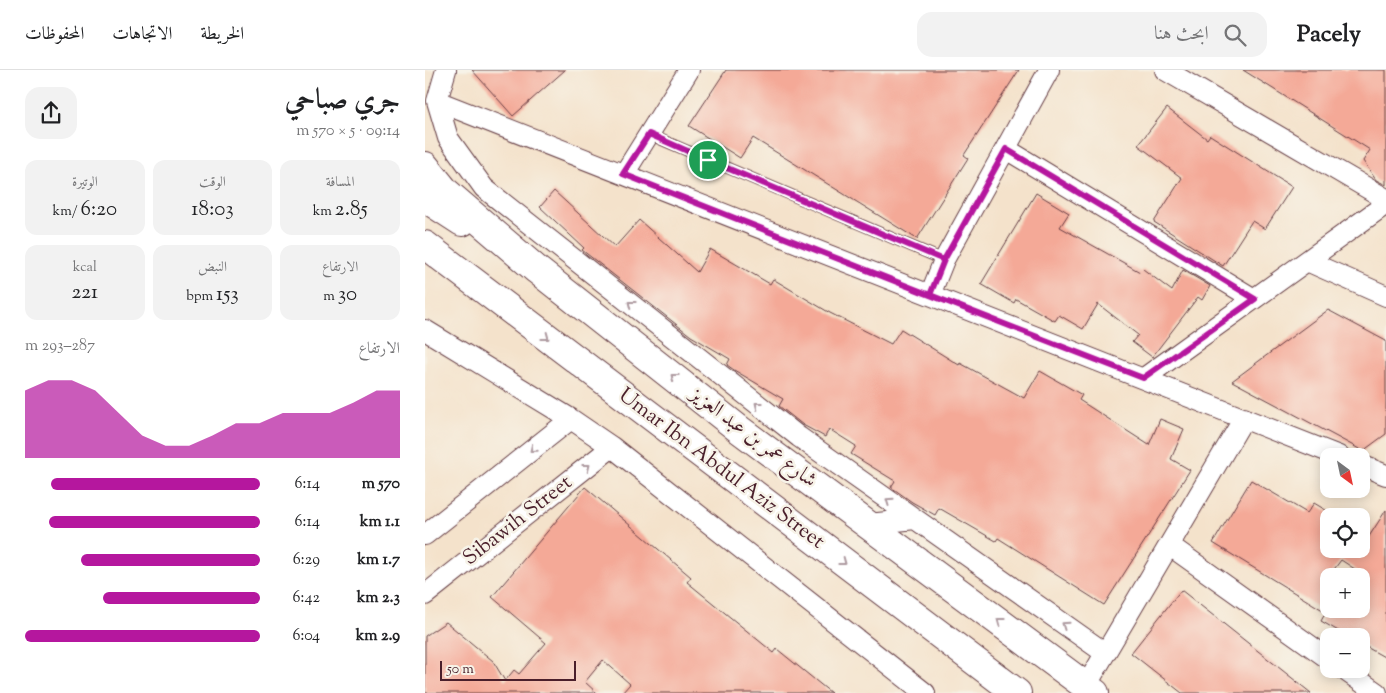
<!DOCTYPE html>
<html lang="ar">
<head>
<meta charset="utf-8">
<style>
	:root { --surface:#fff; --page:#f2f2f2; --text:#202124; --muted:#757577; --line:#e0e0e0; --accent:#b5179e }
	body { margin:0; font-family:"Sorts Mill Goudy",Amiri,serif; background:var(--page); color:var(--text); direction:rtl; height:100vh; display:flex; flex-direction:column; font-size:19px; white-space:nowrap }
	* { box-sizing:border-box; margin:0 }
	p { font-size:16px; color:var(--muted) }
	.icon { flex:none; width:28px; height:28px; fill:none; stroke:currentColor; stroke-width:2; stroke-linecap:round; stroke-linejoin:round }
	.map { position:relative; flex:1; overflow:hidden; direction:ltr }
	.panel { display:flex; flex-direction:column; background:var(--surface); width:425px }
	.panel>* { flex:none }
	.needle { width:32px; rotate:147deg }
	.controls { position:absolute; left:895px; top:378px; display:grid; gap:10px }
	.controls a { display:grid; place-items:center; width:50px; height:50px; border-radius:10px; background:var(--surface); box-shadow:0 2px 12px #0003; font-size:25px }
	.scale { position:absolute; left:15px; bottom:12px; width:136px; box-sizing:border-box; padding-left:5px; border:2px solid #4a1f2b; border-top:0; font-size:14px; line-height:18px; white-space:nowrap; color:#4a1f2b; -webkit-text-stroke:4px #f7f3e8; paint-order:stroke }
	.pin { position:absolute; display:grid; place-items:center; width:42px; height:42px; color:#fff; margin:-21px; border:2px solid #fff; border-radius:50%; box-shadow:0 1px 5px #0007 }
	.round { display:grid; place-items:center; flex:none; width:52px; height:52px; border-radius:15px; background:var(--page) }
	.headline { display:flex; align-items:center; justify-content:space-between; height:85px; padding:0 25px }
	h1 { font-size:28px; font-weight:600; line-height:38px }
	.stats { display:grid; grid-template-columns:repeat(3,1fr); gap:8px; height:85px; padding:5px 25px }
	.stats div { display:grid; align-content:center; border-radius:12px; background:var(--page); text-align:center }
	.stats b { font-size:21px; font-weight:600 }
	.stats small { font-size:14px; font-weight:400 }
	.stats p { font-size:14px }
	.chart { height:140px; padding:10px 25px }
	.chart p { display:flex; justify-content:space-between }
	.chart svg { width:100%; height:90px; margin-top:5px; fill:var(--accent); opacity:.7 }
	ul { padding:0 25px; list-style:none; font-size:16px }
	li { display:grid; grid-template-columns:80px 60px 1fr; align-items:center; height:38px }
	li i { height:12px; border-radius:6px; background:var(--accent) }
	header { display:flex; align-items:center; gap:30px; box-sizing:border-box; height:70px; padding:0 25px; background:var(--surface); border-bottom:1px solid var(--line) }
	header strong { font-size:24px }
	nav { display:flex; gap:28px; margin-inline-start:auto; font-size:18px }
	.search { width:350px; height:45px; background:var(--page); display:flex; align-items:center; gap:12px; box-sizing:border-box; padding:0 18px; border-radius:15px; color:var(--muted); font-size:19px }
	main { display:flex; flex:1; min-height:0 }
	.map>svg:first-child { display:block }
	.building { fill:#f4a997; fill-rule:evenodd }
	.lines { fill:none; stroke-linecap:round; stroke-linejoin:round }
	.lane-casing { stroke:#643c43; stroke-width:12 }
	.street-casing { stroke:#643c43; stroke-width:22 }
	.secondary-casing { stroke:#643c43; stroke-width:30 }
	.lane { stroke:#fff; stroke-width:10 }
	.street { stroke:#fff; stroke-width:20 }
	.secondary { stroke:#fff; stroke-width:28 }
	.oneway { stroke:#ae9aa0 }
	.route-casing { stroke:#fff; stroke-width:10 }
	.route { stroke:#b5179e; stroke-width:6 }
	.labels { text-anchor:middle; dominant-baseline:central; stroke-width:5; stroke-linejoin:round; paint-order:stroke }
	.street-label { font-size:21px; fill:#4a1f2b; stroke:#f7f3e8 }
</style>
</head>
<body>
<header>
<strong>Pacely</strong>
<div class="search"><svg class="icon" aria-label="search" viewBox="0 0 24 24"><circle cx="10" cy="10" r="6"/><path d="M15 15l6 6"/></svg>ابحث هنا</div>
<nav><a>الخريطة</a><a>الاتجاهات</a><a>المحفوظات</a></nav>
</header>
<main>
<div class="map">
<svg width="961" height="623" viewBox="0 0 961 623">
	<rect width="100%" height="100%" fill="#f7f3e8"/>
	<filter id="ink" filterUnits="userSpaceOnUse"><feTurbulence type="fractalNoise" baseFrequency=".02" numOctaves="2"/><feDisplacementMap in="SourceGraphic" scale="10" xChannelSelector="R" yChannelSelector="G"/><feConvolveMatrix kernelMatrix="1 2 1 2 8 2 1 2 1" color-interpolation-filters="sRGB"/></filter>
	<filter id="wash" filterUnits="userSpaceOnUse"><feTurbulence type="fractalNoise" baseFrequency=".0096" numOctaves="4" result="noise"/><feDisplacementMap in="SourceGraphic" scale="20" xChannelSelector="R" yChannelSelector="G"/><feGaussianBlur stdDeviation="1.12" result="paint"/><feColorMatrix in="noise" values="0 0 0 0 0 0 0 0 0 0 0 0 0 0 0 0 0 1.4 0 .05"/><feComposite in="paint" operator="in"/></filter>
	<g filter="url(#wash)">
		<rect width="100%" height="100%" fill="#f4e2cb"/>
		<g id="blocks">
			<path class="building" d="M47 0H140L88 46Z
				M301 0H594L539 85 543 88 492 169 328 68 315 88 264 56Z
				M818 0H961V115L951 110 938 91 945 80Z
				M742 38 782 69 785 65 867 117 840 159 827 151 798 196 729 152 757 108 713 75Z
				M129 121 190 177 214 150 272 202 285 179 345 214 348 209 405 243 466 274 476 259 534 295 535 293 599 328 615 301 657 325 654 330 724 375 735 349 759 359 746 389 765 400 679 535 573 468 571 471 514 438 510 445 487 432 466 417 470 411 426 384 431 376 404 359 400 367 378 355 354 336 358 329 309 300 302 295 305 289 266 266 157 180 159 178 115 137Z
				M611 123 644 143 635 157 715 202 718 199 747 221 758 200 785 216 777 230 773 227 727 287 707 272 713 265 673 234 658 259 634 245 630 251 591 229 589 233 556 214Z
				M903 240 961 271V364L938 381 807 311Z
				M826 410 882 443 889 433 904 442V479H936L961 440V588L936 574V566H922L896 551 901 542 788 473ZM916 490 936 503V539H904V506Z
				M160 417 266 507 262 512 349 583 352 579 406 623H197L205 614 178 590 160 612 172 623H0V566L21 552 68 591 80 611 89 600 94 604 121 573 67 527Z
				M756 520 886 623H757L706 583Z"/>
		</g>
	</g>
	<g filter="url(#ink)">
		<use href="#blocks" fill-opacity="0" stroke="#643c43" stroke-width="1"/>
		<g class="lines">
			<g class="lane-casing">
				<path id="lane" d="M223 64 519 190"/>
			</g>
			<g class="street-casing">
				<path id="street" d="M21 0 12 31 23 68 59 118 374 367 680 583
					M740 0 961 129
					M12 31 914 386
					M581 79 829 229
					M199 104 264 0
					M882 191 961 226
					M505 225 519 190 624 0
					M0 260 146 349 187 377 500 623
					M719 308 961 134
					M936 395 961 405
					M444 454 490 449
					M0 465 146 349
					M744 475 904 589
					M0 525 187 377
					M918 599 952 623
					M661 616 819 348"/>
			</g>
			<g class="secondary-casing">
				<path id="secondary" d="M0 96 21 122 112 200 315 360 670 623
					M0 128 37 152
					M0 175 592 623"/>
			</g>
			<use href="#lane" class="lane"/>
			<use href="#street" class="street"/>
			<use href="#secondary" class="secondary"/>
		</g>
		<defs><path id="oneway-chevron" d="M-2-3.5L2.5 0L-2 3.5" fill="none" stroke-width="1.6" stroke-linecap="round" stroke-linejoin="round" transform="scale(1.25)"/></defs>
		<g class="oneway">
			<use href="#oneway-chevron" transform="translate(206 234) rotate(-142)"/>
			<use href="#oneway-chevron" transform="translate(121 267) rotate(37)"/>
			<use href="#oneway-chevron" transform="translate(249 307) rotate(-142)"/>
			<use href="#oneway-chevron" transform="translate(333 335) rotate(-142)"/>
			<use href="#oneway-chevron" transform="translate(108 379) rotate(141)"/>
			<use href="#oneway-chevron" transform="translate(162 397) rotate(-38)"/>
			<use href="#oneway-chevron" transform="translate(464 431) rotate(-145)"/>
			<use href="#oneway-chevron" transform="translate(418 492) rotate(37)"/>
			<use href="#oneway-chevron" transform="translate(575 551) rotate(-143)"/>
			<use href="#oneway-chevron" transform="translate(640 555) rotate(-145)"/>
		</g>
	</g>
	<g class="lines" filter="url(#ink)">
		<g class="route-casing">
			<path id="route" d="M283 90 519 190 505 225 718 308 830 229 581 79 519 190 505 225 198 104 224 64 283 90"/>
		</g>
		<use href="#route" class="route"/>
	</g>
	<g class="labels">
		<g class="street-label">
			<text transform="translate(328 368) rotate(37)">شارع عمر بن عبد العزيز</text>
			<text transform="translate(296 399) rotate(37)">Umar Ibn Abdul Aziz Street</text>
			<text transform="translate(93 451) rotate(-38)">Sibawih Street</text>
		</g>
	</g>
</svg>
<div class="controls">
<a><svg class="needle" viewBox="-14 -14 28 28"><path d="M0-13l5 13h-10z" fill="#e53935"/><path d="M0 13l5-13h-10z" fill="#757577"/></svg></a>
<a><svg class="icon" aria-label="locate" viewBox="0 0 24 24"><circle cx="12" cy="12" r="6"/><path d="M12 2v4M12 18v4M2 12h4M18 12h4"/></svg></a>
<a>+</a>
<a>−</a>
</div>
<div class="scale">50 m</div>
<div class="pin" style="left:283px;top:90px;background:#1e9e55"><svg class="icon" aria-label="arrive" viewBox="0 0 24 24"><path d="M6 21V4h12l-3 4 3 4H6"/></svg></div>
</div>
<section class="panel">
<div class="headline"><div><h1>جري صباحي</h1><p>09:14 · 5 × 570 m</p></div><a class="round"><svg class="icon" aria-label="share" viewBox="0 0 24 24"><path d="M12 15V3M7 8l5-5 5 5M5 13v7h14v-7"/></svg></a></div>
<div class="stats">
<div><p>المسافة</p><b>2.85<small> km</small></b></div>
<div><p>الوقت</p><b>18:03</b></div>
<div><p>الوتيرة</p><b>6:20<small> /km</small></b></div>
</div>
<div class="stats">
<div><p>الارتفاع</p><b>30<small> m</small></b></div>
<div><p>النبض</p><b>153<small> bpm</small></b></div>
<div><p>kcal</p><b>221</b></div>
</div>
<div class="chart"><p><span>الارتفاع</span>287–293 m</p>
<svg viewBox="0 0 160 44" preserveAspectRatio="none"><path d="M0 44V11L10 6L20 6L30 11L40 22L50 33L60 38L70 38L80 33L90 27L100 27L110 22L120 22L130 22L140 17L150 11L160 11V44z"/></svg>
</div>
<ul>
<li><b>570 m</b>6:14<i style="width:89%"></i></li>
<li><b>1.1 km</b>6:14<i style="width:90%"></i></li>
<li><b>1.7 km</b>6:29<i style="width:76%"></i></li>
<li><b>2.3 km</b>6:42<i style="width:67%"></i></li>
<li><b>2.9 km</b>6:04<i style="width:100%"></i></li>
</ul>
</section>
</main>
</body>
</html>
